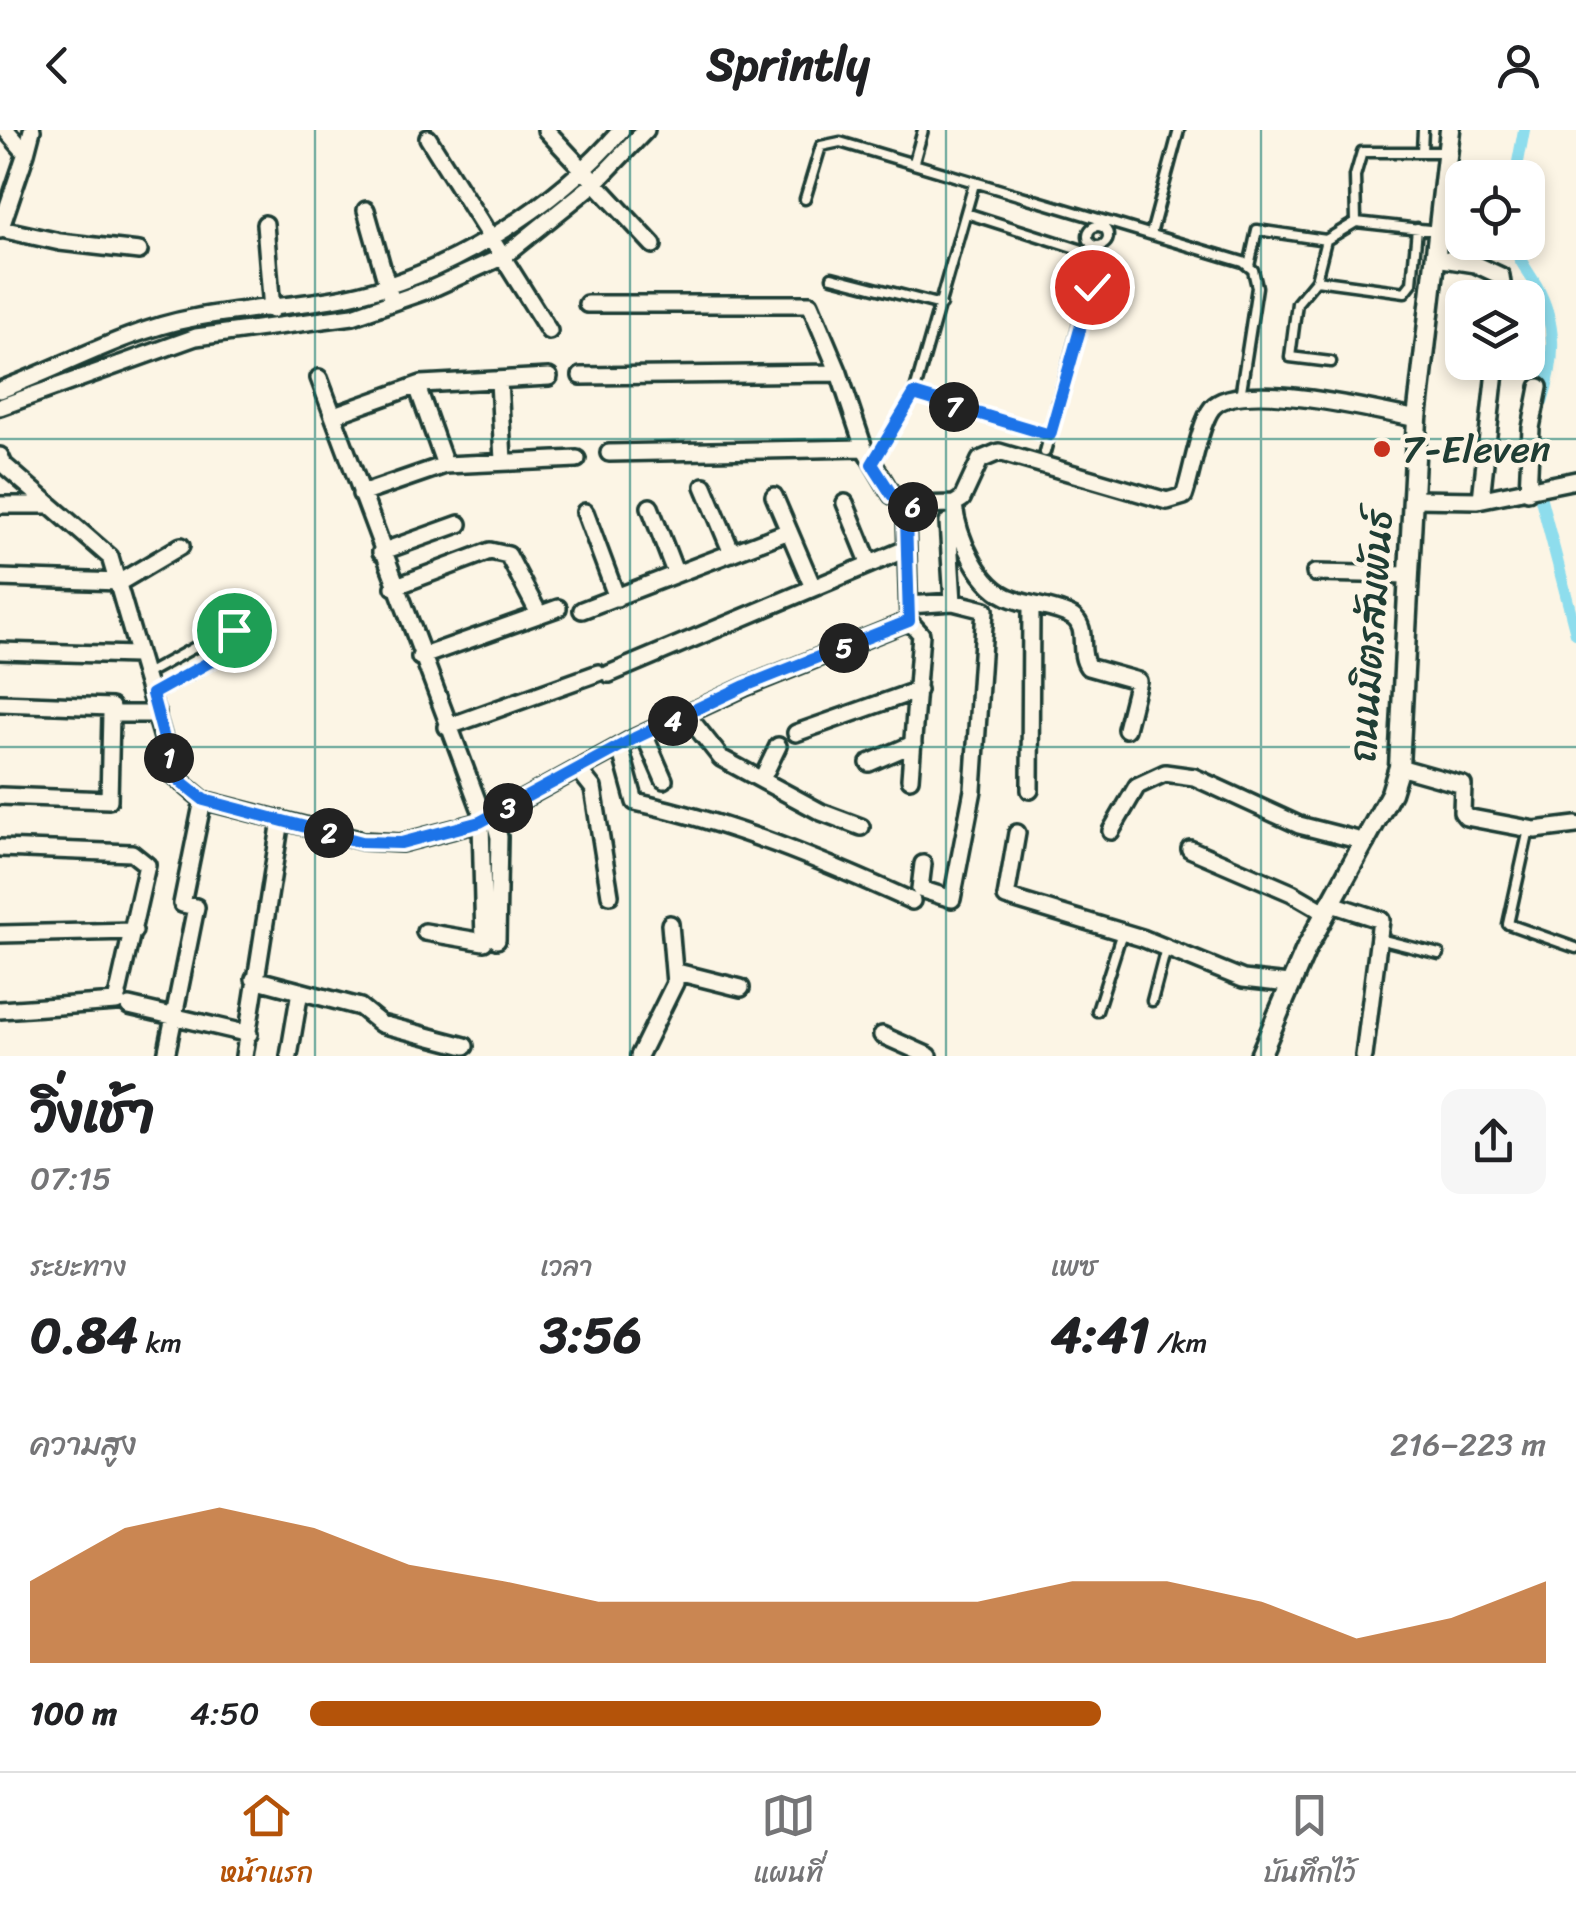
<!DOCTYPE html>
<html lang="th">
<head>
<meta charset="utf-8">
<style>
	:root { --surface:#fff; --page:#f6f6f6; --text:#202124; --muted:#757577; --line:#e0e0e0; --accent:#b45309 }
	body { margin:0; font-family:Sriracha,"Playpen Sans Thai",sans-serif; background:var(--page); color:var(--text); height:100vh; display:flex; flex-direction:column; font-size:38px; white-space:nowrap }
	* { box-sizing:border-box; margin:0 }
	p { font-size:32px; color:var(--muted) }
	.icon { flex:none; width:55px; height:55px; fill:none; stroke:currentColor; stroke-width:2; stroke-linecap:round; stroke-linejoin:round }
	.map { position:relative; height:926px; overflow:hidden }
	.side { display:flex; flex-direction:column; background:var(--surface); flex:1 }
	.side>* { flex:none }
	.fabs { position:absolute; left:1445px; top:30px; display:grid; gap:20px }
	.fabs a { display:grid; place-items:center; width:100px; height:100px; border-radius:20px; background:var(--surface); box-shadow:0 5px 15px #0003; font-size:50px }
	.pin { position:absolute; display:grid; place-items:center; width:85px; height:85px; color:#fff; margin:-42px; border:5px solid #fff; border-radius:50%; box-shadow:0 2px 10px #0007 }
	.km { position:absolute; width:50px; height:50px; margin:-25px; border-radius:50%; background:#222; color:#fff; font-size:28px; line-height:50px; text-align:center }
	.round { display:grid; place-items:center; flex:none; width:105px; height:105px; border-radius:20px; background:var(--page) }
	.overview { display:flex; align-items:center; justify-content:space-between; height:170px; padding:0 30px }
	h1 { font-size:55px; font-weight:700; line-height:75px }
	.stats { display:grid; grid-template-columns:repeat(3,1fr); gap:15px; height:170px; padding:10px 30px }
	.stats div { display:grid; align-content:center }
	.stats b { font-size:50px; font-weight:700 }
	.stats small { font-size:28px; font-weight:400 }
	.stats p { font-size:28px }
	.chart { height:280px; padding:20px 30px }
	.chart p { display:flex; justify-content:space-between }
	.chart svg { width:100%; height:180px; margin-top:10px; fill:var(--accent); opacity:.7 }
	ul { padding:0 30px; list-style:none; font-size:32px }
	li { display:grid; grid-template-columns:160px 120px 1fr; align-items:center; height:75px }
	li i { height:25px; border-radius:12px; background:var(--accent) }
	header { display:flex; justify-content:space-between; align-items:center; height:130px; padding:0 30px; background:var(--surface); font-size:45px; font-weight:700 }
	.tabs { display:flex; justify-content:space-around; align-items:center; height:140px; border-top:2px solid var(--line); background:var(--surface); font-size:28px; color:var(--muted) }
	.tabs a { display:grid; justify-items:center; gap:5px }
	.tabs .current { color:var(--accent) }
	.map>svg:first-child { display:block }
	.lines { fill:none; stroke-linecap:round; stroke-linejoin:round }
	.canal { stroke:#8edded; stroke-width:12 }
	.service-casing { stroke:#1f3d34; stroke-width:15 }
	.minor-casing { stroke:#1f3d34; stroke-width:22 }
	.tertiary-casing { stroke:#1f3d34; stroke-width:25 }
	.service { stroke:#fcf5e5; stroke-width:8 }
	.minor { stroke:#fcf5e5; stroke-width:15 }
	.tertiary { stroke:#fcf5e5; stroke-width:18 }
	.route-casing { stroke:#fff; stroke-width:20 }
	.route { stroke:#1a73e8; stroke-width:12 }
	.grid { fill:none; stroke:#0f766e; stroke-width:2.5; stroke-opacity:0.55 }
	.poi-dot { fill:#c8321e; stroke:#fcf5e5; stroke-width:4 }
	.labels { text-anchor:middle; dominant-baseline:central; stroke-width:9; stroke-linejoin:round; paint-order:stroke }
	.poi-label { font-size:38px; fill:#1f3d34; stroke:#fcf5e5; text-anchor:start }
	.street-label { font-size:38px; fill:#1f3d34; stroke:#fcf5e5 }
</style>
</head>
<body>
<header><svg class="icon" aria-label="back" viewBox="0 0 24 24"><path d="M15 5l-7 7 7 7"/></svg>Sprintly<svg class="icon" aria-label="person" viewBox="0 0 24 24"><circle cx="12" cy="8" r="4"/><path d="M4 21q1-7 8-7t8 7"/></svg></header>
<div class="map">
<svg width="1576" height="926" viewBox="0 0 1576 926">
	<rect width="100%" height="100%" fill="#fcf5e5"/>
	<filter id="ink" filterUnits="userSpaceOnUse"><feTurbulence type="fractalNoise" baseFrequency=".01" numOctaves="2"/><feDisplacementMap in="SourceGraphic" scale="20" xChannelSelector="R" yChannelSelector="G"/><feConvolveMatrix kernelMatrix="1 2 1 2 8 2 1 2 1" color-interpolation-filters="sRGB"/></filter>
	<g filter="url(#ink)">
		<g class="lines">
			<path class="canal" d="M1515 48 1524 0
				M1512 112C1517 128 1528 141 1536 155 1558 195 1555 231 1542 272
				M1536 350 1576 503"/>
			<g class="service-casing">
				<path id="service" d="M1422 21 1423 0
					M914 32 923 0
					M805 69 821 16 840 12 1243 132 1253 140 1257 157 1240 267
					M966 83 1098 125
					M1356 92 1355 46 1362 22H1448
					M1088 106a10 10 0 1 1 20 0a10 10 0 1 1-20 0Z
					M1151 104 1179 0
					M1249 136 1257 100 1326 110
					M832 147 941 175
					M1316 150 1405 162 1412 153 1417 98
					M1331 232 1290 227 1297 173 1316 150 1326 110 1356 92 1438 101
					M914 264 1050 305
					M1045 322 1100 116
					M873 334 914 264 974 54
					M144 545 228 499 240 503 241 515 235 519 152 565
					M1529 699 1508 794 1576 818
					M1379 809 1439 824
					M1152 871 1166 818
					M1097 881 1122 802"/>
			</g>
			<g class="minor-casing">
				<path id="minor" d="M546 0 653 115
					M428 8 549 201
					M26 23 32 0
					M366 80 390 165
					M265 94 272 180
					M1 99 60 112 139 121
					M0 100 26 23 6 0
					M1436 128 1475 134 1501 146 1504 168
					M587 174H810L839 243 864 318 892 365 914 375 954 374
					M581 246 839 243
					M319 248 484 689
					M499 250 503 331
					M417 256 445 335
					M0 260C63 237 127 200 193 188 243 178 294 177 344 167 443 148 556 77 621 0
					M0 277 196 207 353 186 431 159 504 126 595 53 646 0
					M334 285 421 254 549 247
					M609 323 864 318
					M0 326 4 335 110 427 174 646 203 670 363 711 401 713 481 692 635 608 745 557 909 491 906 388 914 375
					M704 356 732 423
					M1528 362 1531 298 1539 257
					M361 364 445 335 577 329
					M774 366 812 455
					M1413 369 1478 370 1576 350
					M1481 369 1496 232
					M845 373 869 432
					M954 374 962 369 980 330 999 322 1167 371 1184 366C1192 344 1199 294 1212 278 1238 247 1380 281 1417 289
					M954 374C957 406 979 458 1013 469 1031 476 1056 477 1073 487 1089 498 1077 522 1088 537L1138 551 1126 599
					M0 375H50
					M650 377 675 442
					M585 382 617 468
					M948 392 953 472
					M381 422 459 394
					M1315 443 1409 445
					M0 448 120 452 181 416
					M394 457 490 421 508 425 539 484
					M909 475 953 472 985 480 973 660 952 769 920 759 923 734
					M582 480 789 401
					M909 491 921 504 910 649
					M0 521 135 525
					M420 527 558 478
					M609 544 906 419
					M0 573 111 577V584L109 670 0 666
					M111 584H157
					M687 585 721 628 821 682 861 697
					M447 597 598 543
					M796 603 918 560
					M644 604 664 650
					M620 617 635 672C733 693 821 730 912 771
					M869 633 913 614
					M1399 637 1463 655 1462 682 1466 687 1535 700 1576 695
					M578 639 593 658 610 765
					M762 649 778 616
					M1030 660 1031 475
					M493 685 499 707 497 810
					M1111 701 1137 656 1165 643 1194 647 1299 695 1366 712
					M1017 703 1006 767 1142 808 1243 849 1289 854
					M0 718 132 723 147 735 116 872 0 880
					M1190 719 1292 763 1325 782
					M1329 773 1381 790 1364 926
					M425 802 484 812 481 692
					M0 804 134 801
					M677 842 741 858
					M254 849 360 877 381 894 465 916
					M129 876 249 904
					M882 905 929 926
					M166 926 196 777 182 774 203 670
					M244 926 281 690
					M289 926 300 861
					M639 926 675 853 670 794"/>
			</g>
			<g class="tertiary-casing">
				<path id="tertiary" d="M1260 926 1306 819 1391 663 1399 637 1417 289 1450 0"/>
			</g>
			<use href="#service" class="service"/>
			<use href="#minor" class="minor"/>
			<use href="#tertiary" class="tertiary"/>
		</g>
	</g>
	<g class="lines" filter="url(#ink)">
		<g class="route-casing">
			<path id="route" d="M234 500 240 503V515L152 564 174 646 204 670 362 712 401 713 480 692 635 608 745 556 909 491 906 388 914 375 892 365 872 334 914 264 1050 305 1092 157"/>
		</g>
		<use href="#route" class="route"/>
	</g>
	<path class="grid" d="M315 0V926M630 0V926M946 0V926M1261 0V926M0 309H1576M0 617H1576"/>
	<circle class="poi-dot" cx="1382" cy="319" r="10"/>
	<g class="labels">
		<g class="poi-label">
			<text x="1402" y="319">7-Eleven</text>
		</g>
		<g class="street-label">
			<text transform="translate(1371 506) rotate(-86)">ถนนมิตรสัมพันธ์</text>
		</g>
	</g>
</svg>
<div class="fabs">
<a><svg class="icon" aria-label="locate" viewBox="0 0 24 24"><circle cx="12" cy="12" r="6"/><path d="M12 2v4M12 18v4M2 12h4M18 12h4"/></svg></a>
<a><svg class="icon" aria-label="layers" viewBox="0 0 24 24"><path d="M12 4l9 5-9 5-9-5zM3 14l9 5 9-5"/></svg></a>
</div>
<div class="pin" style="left:234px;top:500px;background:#1e9e55"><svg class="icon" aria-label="arrive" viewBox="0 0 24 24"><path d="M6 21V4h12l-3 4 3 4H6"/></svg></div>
<div class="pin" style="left:1092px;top:157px;background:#d93025"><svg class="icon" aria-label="check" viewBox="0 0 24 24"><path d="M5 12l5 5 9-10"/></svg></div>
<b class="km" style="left:169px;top:628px">1</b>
<b class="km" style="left:329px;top:703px">2</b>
<b class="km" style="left:508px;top:678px">3</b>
<b class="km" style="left:673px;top:591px">4</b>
<b class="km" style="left:844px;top:518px">5</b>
<b class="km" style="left:913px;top:377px">6</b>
<b class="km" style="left:954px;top:277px">7</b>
</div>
<section class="side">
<div class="overview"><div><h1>วิ่งเช้า</h1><p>07:15</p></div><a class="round"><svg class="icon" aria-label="share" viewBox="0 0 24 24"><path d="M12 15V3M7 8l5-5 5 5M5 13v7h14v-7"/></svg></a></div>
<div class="stats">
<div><p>ระยะทาง</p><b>0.84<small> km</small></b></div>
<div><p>เวลา</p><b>3:56</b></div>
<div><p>เพซ</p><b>4:41<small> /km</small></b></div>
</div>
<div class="chart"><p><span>ความสูง</span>216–223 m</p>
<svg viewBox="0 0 160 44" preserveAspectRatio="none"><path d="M0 44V24L10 11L20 6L30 11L40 20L50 24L60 29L70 29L80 29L90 29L100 29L110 24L120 24L130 29L140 38L150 33L160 24V44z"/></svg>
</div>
<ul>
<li><b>100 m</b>4:50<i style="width:64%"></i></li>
</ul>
</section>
<nav class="tabs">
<a class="current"><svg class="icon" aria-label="home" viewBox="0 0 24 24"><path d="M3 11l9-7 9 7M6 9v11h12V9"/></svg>หน้าแรก</a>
<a><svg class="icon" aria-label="map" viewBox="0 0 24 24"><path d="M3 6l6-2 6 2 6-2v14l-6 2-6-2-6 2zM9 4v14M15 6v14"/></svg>แผนที่</a>
<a><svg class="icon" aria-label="saved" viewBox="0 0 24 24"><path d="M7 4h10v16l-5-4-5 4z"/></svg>บันทึกไว้</a>
</nav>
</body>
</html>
